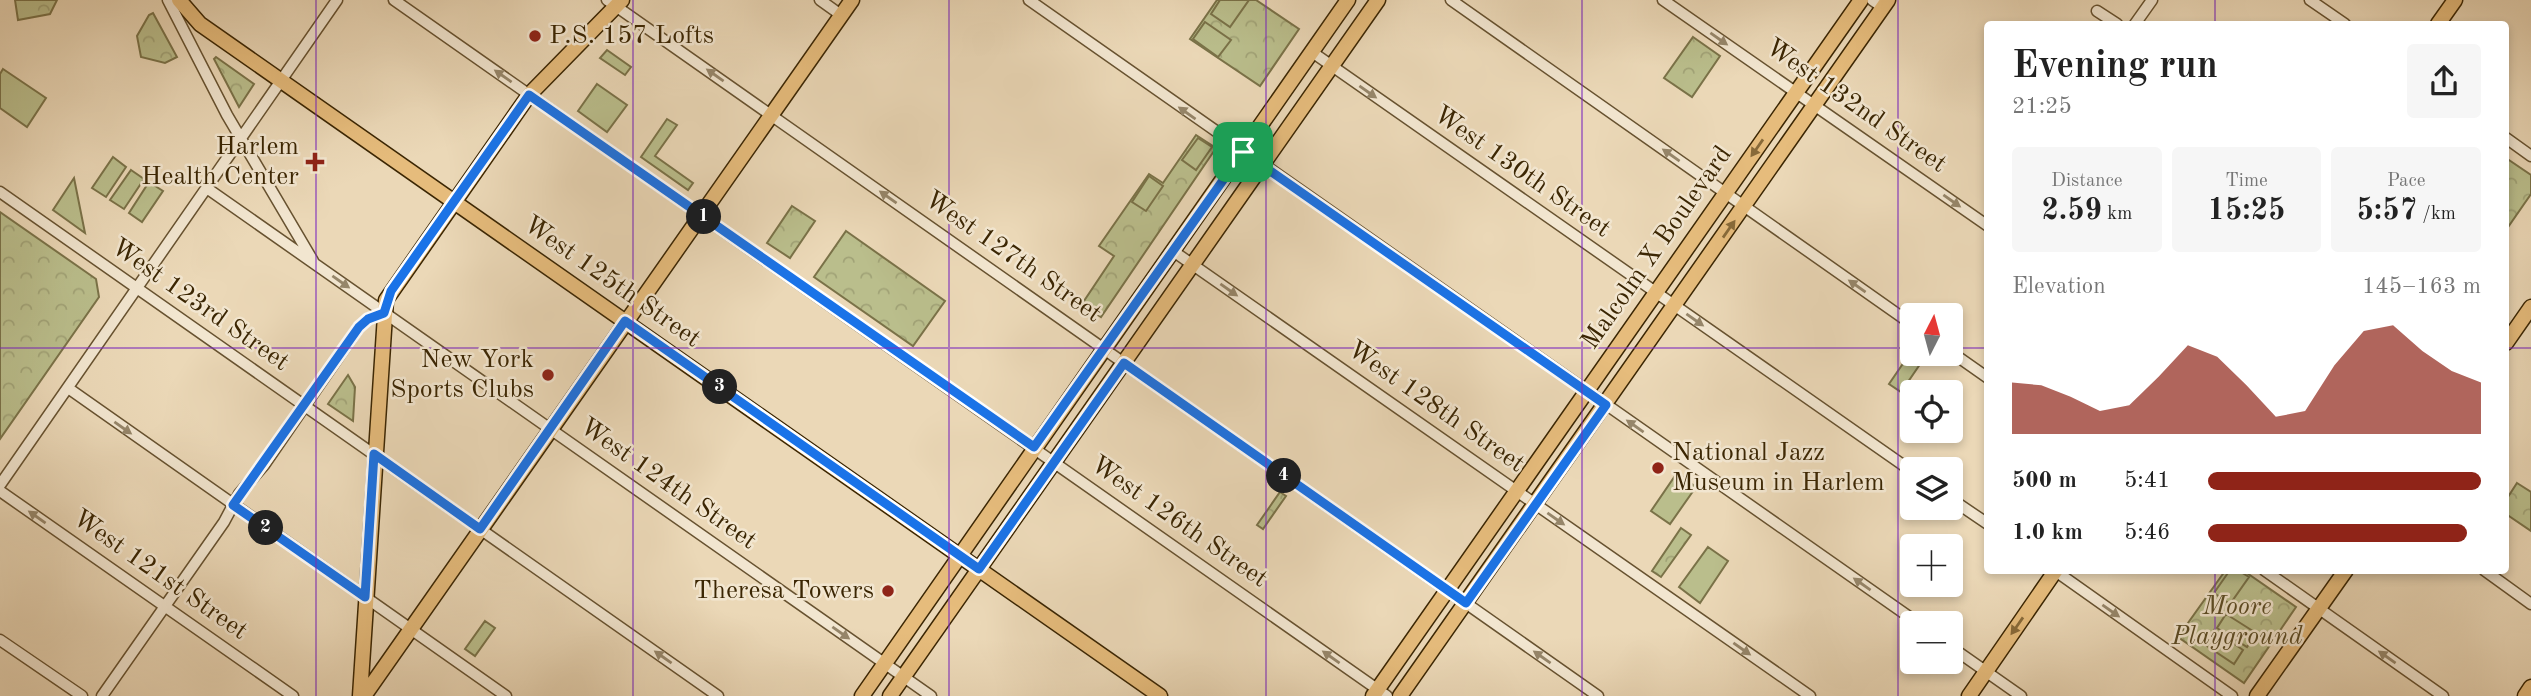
<!DOCTYPE html>
<html lang="en">
<head>
<meta charset="utf-8">
<style>
	:root { --surface:#fff; --page:#f6f6f6; --text:#222; --muted:#767676; --accent:#8f2418 }
	body { margin:0; font-family:"Old Standard TT",serif; background:var(--page); color:var(--text); height:100vh; display:flex; flex-direction:column; font-size:26px; white-space:nowrap }
	* { box-sizing:border-box; margin:0 }
	p { font-size:23px; color:var(--muted) }
	.icon { flex:none; width:38px; height:38px; fill:none; stroke:currentColor; stroke-width:2; stroke-linecap:round; stroke-linejoin:round }
	.map { position:relative; flex:1; overflow:hidden }
	.details { position:absolute; left:1984px; top:21px; width:525px; height:553px; display:flex; flex-direction:column; background:var(--surface); border-radius:7px; box-shadow:0 4px 10px #0003 }
	.details>* { flex:none }
	.needle { width:46px; rotate:6deg }
	.controls { position:absolute; left:1900px; top:303px; display:grid; gap:14px }
	.controls a { display:grid; place-items:center; width:63px; height:63px; border-radius:7px; background:var(--surface); box-shadow:0 4px 10px #0003; font-size:35px }
	.pin { position:absolute; display:grid; place-items:center; width:60px; height:60px; color:#fff; margin:-30px; border-radius:14px; box-shadow:0 4px 10px #0006 }
	.km { position:absolute; width:35px; height:35px; margin:-18px; border-radius:50%; background:#222; color:#fff; font-size:19px; line-height:35px; text-align:center }
	.round { display:grid; place-items:center; flex:none; width:74px; height:74px; border-radius:7px; background:var(--page) }
	.head { display:flex; align-items:center; justify-content:space-between; height:119px; padding:0 28px }
	h1 { font-size:38px; font-weight:600; line-height:52px }
	.figures { display:grid; grid-template-columns:repeat(3,1fr); gap:10px; height:119px; padding:7px 28px }
	.figures div { display:grid; align-content:center; border-radius:7px; background:var(--page); text-align:center }
	.figures b { font-size:30px; font-weight:600 }
	.figures small { font-size:19px; font-weight:400 }
	.figures p { font-size:19px }
	.chart { height:196px; padding:14px 28px }
	.chart p { display:flex; justify-content:space-between }
	.chart svg { width:100%; height:126px; margin-top:7px; fill:var(--accent); opacity:.7 }
	ul { padding:0 28px; list-style:none; font-size:23px }
	li { display:grid; grid-template-columns:112px 84px 1fr; align-items:center; height:52px }
	li i { height:18px; border-radius:9px; background:var(--accent) }
	.map>svg:first-child { display:block }
	.forest { fill:url(#forest-crowns); stroke:#7a7248; stroke-width:2 }
	.garden { fill:#babe8c; stroke:#7a7248; stroke-width:2 }
	.lines { fill:none; stroke-linecap:round; stroke-linejoin:round }
	.minor-casing { stroke:#675230; stroke-width:13 }
	.major-casing { stroke:#3b2603; stroke-width:17 }
	.minor { stroke:#f2e6d0; stroke-width:10 }
	.major { stroke:#e6bc7c; stroke-width:14 }
	.oneway { fill:#96866a }
	.oneway2 { fill:#886a39 }
	.route-casing { stroke:#fff; stroke-width:14 }
	.route { stroke:#1a73e8; stroke-width:9 }
	.grid { fill:none; stroke:#7b2cbf; stroke-width:2; stroke-opacity:0.55 }
	.poi-dot { fill:#8f2418; stroke:#f2e6d0; stroke-width:2.5 }
	.labels { text-anchor:middle; dominant-baseline:central; stroke-width:5; stroke-linejoin:round; paint-order:stroke }
	.poi-label { font-size:26px; fill:#3b2603; stroke:#f2e6d0; text-anchor:end }
	.street-label { font-size:26px; fill:#3b2603; stroke:#f2e6d0 }
	.park-label { font-size:26px; font-style:italic; fill:#5b4c25; stroke:#f2e6d0 }
</style>
</head>
<body>
<div class="map">
<svg width="2531" height="696" viewBox="0 0 2531 696">
	<defs>
		<pattern id="forest-crowns" width="20" height="18" patternUnits="userSpaceOnUse" patternTransform="scale(1.75)"><rect width="20" height="18" fill="#babe8c"/><path d="M2 6a3 3 0 1 1 6 0M12 15a3 3 0 1 1 6 0" fill="none" stroke="#a1a377"/></pattern>
	</defs>
	<rect width="100%" height="100%" fill="#ebd8b7"/>
	<filter id="stains"><feTurbulence type="fractalNoise" baseFrequency=".00286" numOctaves="4"/><feColorMatrix values="0 0 0 0 .2 0 0 0 0 .09 0 0 0 0 .02 0 0 0 .5 -.17"/></filter>
	<radialGradient id="worn" r=".72"><stop offset=".6" stop-color="#630" stop-opacity="0"/><stop offset="1" stop-color="#630" stop-opacity=".3"/></radialGradient>
	<path class="forest" d="M15 0H57L50 14 18 20Z
		M1217 0H1256L1299 29 1260 86 1190 39Z
		M153 13 177 57 165 63 141 57 137 36 149 15Z
		M1693 37 1720 56 1692 97 1664 78Z
		M216 57 254 84 239 107 214 59Z
		M1196 135 1216 148 1101 317 1082 304 1114 256 1099 246 1149 174 1163 183Z
		M2506 158 2531 175V194L2506 230Z
		M792 206 815 221 790 258 767 243Z
		M0 212 96 279 99 297 0 439Z
		M846 231 945 301 913 346 814 277Z
		M348 375 355 387 353 421 328 404Z
		M2517 483 2531 492V531L2506 514V500Z
		M1280 492 1286 496 1263 529 1257 525Z
		M1681 528 1691 535 1661 577 1652 571Z
		M2225 571H2244L2296 607 2244 683 2178 637Z"/>
	<path class="garden" d="M1220 0H1249L1230 27 1211 14Z
		M1205 22 1231 40 1218 57 1193 39Z
		M607 50 631 67 625 75 600 58Z
		M3 69 46 98 27 127 0 108V74Z
		M597 84 627 105 607 132 578 111Z
		M667 119 677 125 655 156 693 183 688 190 641 157Z
		M1198 138 1212 147 1196 170 1182 160Z
		M113 157 126 167 106 197 92 188Z
		M131 170 144 179 124 209 110 200Z
		M1149 176 1163 186 1146 211 1132 202Z
		M74 178 85 233 53 210Z
		M149 182 163 191 142 222 129 213Z
		M1913 349V354H1927L1901 392 1889 384Z
		M1677 473 1696 487 1670 524 1651 511Z
		M1708 547 1728 561 1700 603 1679 587Z
		M2230 570 2239 571 2249 577 2230 604 2214 593Z
		M2226 614 2256 633 2247 647 2217 628Z
		M485 621 495 628 475 656 465 649Z
		M2214 630 2243 650 2234 664 2204 644Z"/>
	<g class="lines">
		<g class="minor-casing">
			<path id="minor" d="M168 0 227 115 313 261
				M394 0 1387 696
				M607 0 1598 696
				M820 0 841 15
				M1029 0 1918 623
				M1451 0 1913 325
				M1663 0 1988 226
				M1872 0 1882 7
				M2310 0 2345 24
				M2097 11 2117 24
				M2135 24 2152 0
				M1312 52 1913 472
				M2506 138 2531 156
				M208 189 931 696
				M0 192 718 696
				M1173 251 1810 696
				M1951 352 1988 378
				M68 388 506 696
				M0 485 337 0
				M0 491 293 696
				M1951 499 1988 524
				M2054 570 2232 696
				M2264 570 2443 696
				M2484 570 2531 604
				M0 640 82 696
				M1951 647 2021 696
				M102 696 224 522 239 494 264 465 359 327 368 319 384 313"/>
		</g>
		<g class="major-casing">
			<path id="major" d="M179 0 200 24 1160 696
				M2438 24 2455 0
				M2506 343 2531 307
				M360 696 386 300 529 95 622 0
				M364 696 852 0
				M862 696 1348 0
				M890 696 1378 0
				M1373 696 1861 0
				M1400 696 1888 0
				M1969 696 2056 570
				M2257 696 2346 570
				M2525 696 2531 687"/>
		</g>
		<use href="#minor" class="minor"/>
		<use href="#major" class="major"/>
	</g>
	<defs><path id="oneway-solid" d="M-6-.8H1V-3.2L6.5 0L1 3.2V.8H-6Z" transform="scale(1.75)"/></defs>
	<g class="oneway">
		<use href="#oneway-solid" transform="translate(1719 39) rotate(35)"/>
		<use href="#oneway-solid" transform="translate(715 75) rotate(-145)"/>
		<use href="#oneway-solid" transform="translate(503 76) rotate(-145)"/>
		<use href="#oneway-solid" transform="translate(1368 92) rotate(35)"/>
		<use href="#oneway-solid" transform="translate(1187 113) rotate(-145)"/>
		<use href="#oneway-solid" transform="translate(1671 155) rotate(-145)"/>
		<use href="#oneway-solid" transform="translate(888 197) rotate(-145)"/>
		<use href="#oneway-solid" transform="translate(1952 201) rotate(35)"/>
		<use href="#oneway-solid" transform="translate(341 282) rotate(35)"/>
		<use href="#oneway-solid" transform="translate(1857 286) rotate(-145)"/>
		<use href="#oneway-solid" transform="translate(1229 290) rotate(35)"/>
		<use href="#oneway-solid" transform="translate(1695 320) rotate(35)"/>
		<use href="#oneway-solid" transform="translate(1635 426) rotate(-145)"/>
		<use href="#oneway-solid" transform="translate(123 428) rotate(35)"/>
		<use href="#oneway-solid" transform="translate(37 517) rotate(-145)"/>
		<use href="#oneway-solid" transform="translate(1556 519) rotate(35)"/>
		<use href="#oneway-solid" transform="translate(1862 584) rotate(-145)"/>
		<use href="#oneway-solid" transform="translate(2111 611) rotate(35)"/>
		<use href="#oneway-solid" transform="translate(841 633) rotate(35)"/>
		<use href="#oneway-solid" transform="translate(1742 649) rotate(35)"/>
		<use href="#oneway-solid" transform="translate(663 657) rotate(-145)"/>
		<use href="#oneway-solid" transform="translate(1331 657) rotate(-145)"/>
		<use href="#oneway-solid" transform="translate(1542 657) rotate(-145)"/>
		<use href="#oneway-solid" transform="translate(2387 657) rotate(-145)"/>
	</g>
	<g class="oneway2">
		<use href="#oneway-solid" transform="translate(1757 148) rotate(125)"/>
		<use href="#oneway-solid" transform="translate(1729 229) rotate(-55)"/>
		<use href="#oneway-solid" transform="translate(2017 626) rotate(125)"/>
	</g>
	<g class="lines">
		<g class="route-casing">
			<path id="route" d="M529 95 1034 447 1243 152 1606 405 1466 603 1124 363 979 569 625 321 480 529 374 454 365 597 233 505 359 327 368 319 384 313 391 291Z"/>
		</g>
		<use href="#route" class="route"/>
	</g>
	<path class="grid" d="M316 0V696M633 0V696M949 0V696M1266 0V696M1582 0V696M1898 0V696M2215 0V24M0 348H1913M1951 348H1988M2506 348H2531M2215 570V696"/>
	<g class="poi-dot">
		<circle cx="535" cy="36" r="7"/>
		<path d="M311.5 151.5h7v7h7v7h-7v7h-7v-7h-7v-7h7z"/>
		<circle cx="548" cy="375" r="7"/>
		<circle cx="1658" cy="468" r="7"/>
		<circle cx="888" cy="591" r="7"/>
	</g>
	<g class="labels">
		<g class="poi-label">
			<text x="549" y="36" text-anchor="start">P.S. 157 Lofts</text>
			<text x="299" y="147">Harlem<tspan x="299" dy="30">Health Center</tspan></text>
			<text x="534" y="360">New York<tspan x="534" dy="30">Sports Clubs</tspan></text>
			<text x="1672" y="453" text-anchor="start">National Jazz<tspan x="1672" dy="30">Museum in Harlem</tspan></text>
			<text x="874" y="591">Theresa Towers</text>
		</g>
		<g class="street-label">
			<text transform="translate(1856 106) rotate(35)">West 132nd Street</text>
			<text transform="translate(1522 172) rotate(35)">West 130th Street</text>
			<text transform="translate(1657 248) rotate(-55)">Malcolm X Boulevard</text>
			<text transform="translate(1013 257) rotate(35)">West 127th Street</text>
			<text transform="translate(612 282) rotate(35)">West 125th Street</text>
			<text transform="translate(200 305) rotate(35)">West 123rd Street</text>
			<text transform="translate(1436 407) rotate(35)">West 128th Street</text>
			<text transform="translate(668 484) rotate(35)">West 124th Street</text>
			<text transform="translate(1179 522) rotate(35)">West 126th Street</text>
			<text transform="translate(160 575) rotate(35)">West 121st Street</text>
		</g>
		<g class="park-label">
			<text x="2237" y="607">Moore<tspan x="2237" dy="30">Playground</tspan></text>
		</g>
	</g>
	<rect width="100%" height="100%" filter="url(#stains)"/>
	<rect width="100%" height="100%" fill="url(#worn)"/>
</svg>
<div class="controls">
<a><svg class="needle" viewBox="-14 -14 28 28"><path d="M0-13l5 13h-10z" fill="#e53935"/><path d="M0 13l5-13h-10z" fill="#767676"/></svg></a>
<a><svg class="icon" aria-label="locate" viewBox="0 0 24 24"><circle cx="12" cy="12" r="6"/><path d="M12 2v4M12 18v4M2 12h4M18 12h4"/></svg></a>
<a><svg class="icon" aria-label="layers" viewBox="0 0 24 24"><path d="M12 4l9 5-9 5-9-5zM3 14l9 5 9-5"/></svg></a>
<a>+</a>
<a>−</a>
</div>
<div class="pin" style="left:1243px;top:152px;background:#1e9e55"><svg class="icon" aria-label="arrive" viewBox="0 0 24 24"><path d="M6 21V4h12l-3 4 3 4H6"/></svg></div>
<b class="km" style="left:704px;top:217px">1</b>
<b class="km" style="left:266px;top:528px">2</b>
<b class="km" style="left:720px;top:387px">3</b>
<b class="km" style="left:1284px;top:476px">4</b>
<section class="details">
<div class="head"><div><h1>Evening run</h1><p>21:25</p></div><a class="round"><svg class="icon" aria-label="share" viewBox="0 0 24 24"><path d="M12 15V3M7 8l5-5 5 5M5 13v7h14v-7"/></svg></a></div>
<div class="figures">
<div><p>Distance</p><b>2.59<small> km</small></b></div>
<div><p>Time</p><b>15:25</b></div>
<div><p>Pace</p><b>5:57<small> /km</small></b></div>
</div>
<div class="chart"><p><span>Elevation</span>145–163 m</p>
<svg viewBox="0 0 160 44" preserveAspectRatio="none"><path d="M0 44V26L10 27L20 31L30 36L40 34L50 24L60 13L70 17L80 27L90 38L100 36L110 20L120 8L130 6L140 15L150 22L160 26V44z"/></svg>
</div>
<ul>
<li><b>500 m</b>5:41<i style="width:100%"></i></li>
<li><b>1.0 km</b>5:46<i style="width:95%"></i></li>
</ul>
</section>
</div>
</body>
</html>
